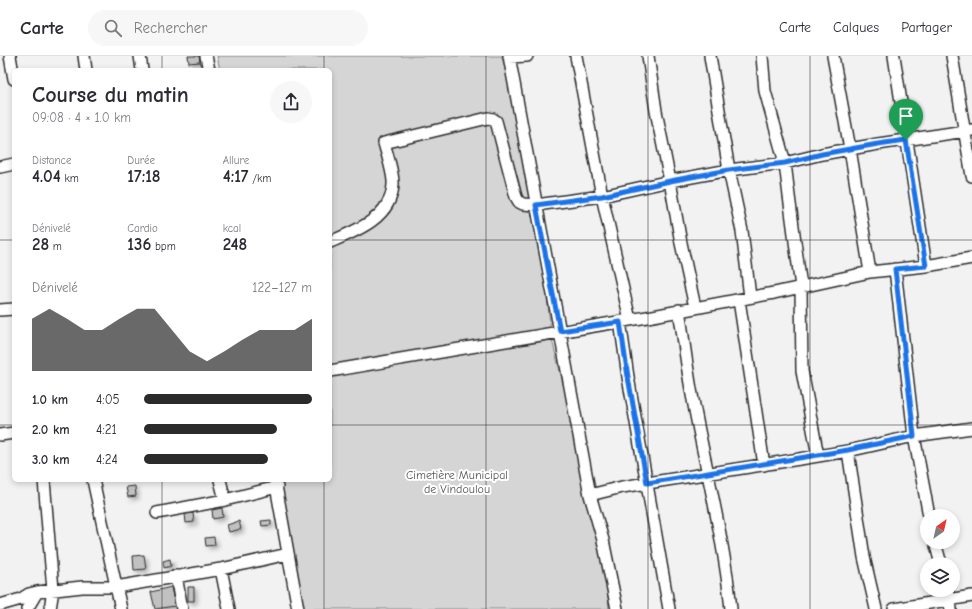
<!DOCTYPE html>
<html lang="fr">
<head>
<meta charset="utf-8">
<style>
	:root { --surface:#fff; --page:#f7f7f7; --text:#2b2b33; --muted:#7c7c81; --line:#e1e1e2; --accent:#2b2b2b }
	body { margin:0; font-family:"Comic Neue",sans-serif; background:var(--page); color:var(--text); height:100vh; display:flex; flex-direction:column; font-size:15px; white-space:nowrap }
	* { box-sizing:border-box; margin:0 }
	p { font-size:13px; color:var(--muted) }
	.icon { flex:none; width:22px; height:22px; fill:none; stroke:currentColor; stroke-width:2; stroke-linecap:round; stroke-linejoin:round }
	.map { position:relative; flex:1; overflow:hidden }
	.panel { position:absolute; left:12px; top:12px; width:320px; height:414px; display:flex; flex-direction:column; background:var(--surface); border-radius:6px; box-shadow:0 2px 6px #0003 }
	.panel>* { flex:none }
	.needle { width:26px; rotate:34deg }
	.controls { position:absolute; left:920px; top:453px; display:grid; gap:8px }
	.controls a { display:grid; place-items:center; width:40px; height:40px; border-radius:50%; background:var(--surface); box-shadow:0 2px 6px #0003; font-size:20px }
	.pin { position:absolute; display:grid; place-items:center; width:34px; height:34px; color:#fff; margin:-41px -17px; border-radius:50% 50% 50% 0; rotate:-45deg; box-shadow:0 0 4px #0007 }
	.pin .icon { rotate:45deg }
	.round { display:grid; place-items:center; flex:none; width:42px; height:42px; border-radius:21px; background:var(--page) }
	.headline { display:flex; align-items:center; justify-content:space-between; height:68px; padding:0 20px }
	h1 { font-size:22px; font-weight:700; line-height:30px }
	.metrics { display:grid; grid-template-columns:repeat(3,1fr); gap:6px; height:68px; padding:4px 20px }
	.metrics div { display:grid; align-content:center }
	.metrics b { font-size:17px; font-weight:700 }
	.metrics small { font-size:11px; font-weight:400 }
	.metrics p { font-size:11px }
	.chart { height:112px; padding:8px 20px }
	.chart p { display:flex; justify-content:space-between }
	.chart svg { width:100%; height:72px; margin-top:4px; fill:var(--accent); opacity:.7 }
	ul { padding:0 20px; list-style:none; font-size:13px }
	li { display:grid; grid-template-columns:64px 48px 1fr; align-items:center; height:30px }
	li i { height:10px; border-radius:5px; background:var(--accent) }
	header { display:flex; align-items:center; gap:24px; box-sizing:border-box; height:56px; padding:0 20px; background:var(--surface); border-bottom:1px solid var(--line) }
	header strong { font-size:19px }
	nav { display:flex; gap:22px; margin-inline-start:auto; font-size:14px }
	.search { width:280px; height:36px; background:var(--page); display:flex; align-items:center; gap:10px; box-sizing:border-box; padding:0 14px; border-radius:22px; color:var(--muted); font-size:15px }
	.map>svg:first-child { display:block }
	.green { fill:#d5d5d5; stroke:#808080 }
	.building { fill:#c1c1c1; stroke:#2b2b2b; filter:url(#shadow) }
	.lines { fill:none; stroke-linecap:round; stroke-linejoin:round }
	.minor-casing { stroke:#2b2b2b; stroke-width:14 }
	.minor { stroke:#fff; stroke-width:11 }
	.route-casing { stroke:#fff; stroke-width:8 }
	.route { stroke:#1a73e8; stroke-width:5 }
	.grid { fill:none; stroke:#2b2b2b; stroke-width:1; stroke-opacity:0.55 }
	.labels { text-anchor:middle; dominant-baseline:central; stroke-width:4; stroke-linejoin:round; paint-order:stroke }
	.park-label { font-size:12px; fill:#565656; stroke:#fff }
</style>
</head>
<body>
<header>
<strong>Carte</strong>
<div class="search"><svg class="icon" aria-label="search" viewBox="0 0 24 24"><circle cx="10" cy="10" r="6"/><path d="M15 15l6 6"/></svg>Rechercher</div>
<nav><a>Carte</a><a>Calques</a><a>Partager</a></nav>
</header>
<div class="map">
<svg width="972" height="553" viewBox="0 0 972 553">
	<defs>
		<filter id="shadow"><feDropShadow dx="3" dy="3" stdDeviation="2" flood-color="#0004"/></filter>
	</defs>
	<rect width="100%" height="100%" fill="#f2f2f2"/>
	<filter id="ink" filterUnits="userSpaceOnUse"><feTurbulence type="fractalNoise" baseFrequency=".025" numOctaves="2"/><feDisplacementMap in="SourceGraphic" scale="8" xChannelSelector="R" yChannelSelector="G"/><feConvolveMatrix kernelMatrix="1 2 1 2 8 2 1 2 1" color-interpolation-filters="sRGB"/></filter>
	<g filter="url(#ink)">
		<path class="green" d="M217 0H502L536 149 552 284 603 484 609 553H298L274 424H330V14H220Z"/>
		<path class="building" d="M188 0H199L200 6 189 7Z
			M135 430 136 440 128 441 126 431Z
			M222 452 223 461 213 463 212 454Z
			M193 457 194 466 186 467 185 458Z
			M271 464V469L262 470 261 465Z
			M239 465 241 473 229 476 227 469Z
			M214 481 215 489 206 490 205 482Z
			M144 499 146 513 134 514 133 500Z
			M170 503 171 510 164 512 163 505Z
			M171 531 175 550 155 553 151 536Z
			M188 531H194V545H188Z"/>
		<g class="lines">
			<g class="minor-casing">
				<path id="minor" d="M10 0 14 23
					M84 0 86 14
					M140 0 142 14
					M206 0 209 14
					M509 0 590 439 603 484 617 553
					M576 0 602 140 630 264
					M648 0 656 55 670 125 681 187 695 251
					M710 0 729 114 742 175 750 241
					M762 0 765 35 785 107 789 140 801 231 802 315 818 400
					M833 0 850 93 870 216
					M894 0 926 210
					M952 0 972 120
					M509 1 527 0
					M0 111 14 108
					M330 186C356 175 391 162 393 129 394 119 387 98 384 87L488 62 493 63 496 65 516 141 519 146 523 148 536 149 602 140 670 125 729 114 785 107 822 98 878 88 972 74
					M895 213 914 380 929 460
					M739 244 764 409
					M0 254 14 253
					M679 254C684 284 687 314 693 344 706 414 724 483 731 553
					M620 265 628 321 669 553
					M330 315 653 260 774 237 870 216 926 210 972 202
					M0 379 14 377
					M848 395 864 501 876 553
					M44 424 53 534 50 553
					M93 424 121 553
					M220 424 225 444
					M275 424 298 553
					M590 439 622 431 806 402 848 395 914 380 972 372
					M157 457 225 444 277 431
					M935 486 941 508
					M221 513 229 553
					M176 520 182 553
					M947 534 951 553
					M0 549 21 543 29 538 37 536 82 531H116L221 513 288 498
					M27 553 37 536
					M894 553 972 540"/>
			</g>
			<use href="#minor" class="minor"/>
		</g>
	</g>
	<g class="lines" filter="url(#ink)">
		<g class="route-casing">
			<path id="route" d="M906 84 926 210 895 213 914 380 848 394 647 427 628 321 620 266 560 275 536 149 602 140 670 125 729 114 785 107 822 98 878 88Z"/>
		</g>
		<use href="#route" class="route"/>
	</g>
	<path class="grid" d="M162 0V14M324 0V14M486 0V553M648 0V553M810 0V553M0 184H14M330 184H972M0 369H14M330 369H972M162 424V553M324 424V553"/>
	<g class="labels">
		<g class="park-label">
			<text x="457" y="419">Cimetière Municipal<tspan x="457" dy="14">de Vindoulou</tspan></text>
		</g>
	</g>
</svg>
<div class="controls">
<a><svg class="needle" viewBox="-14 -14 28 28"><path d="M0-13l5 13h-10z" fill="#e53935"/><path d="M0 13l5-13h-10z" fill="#7c7c81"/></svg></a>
<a><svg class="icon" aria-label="layers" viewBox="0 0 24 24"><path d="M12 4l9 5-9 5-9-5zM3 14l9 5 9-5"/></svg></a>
</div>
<div class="pin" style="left:906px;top:84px;background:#1e9e55"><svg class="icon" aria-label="arrive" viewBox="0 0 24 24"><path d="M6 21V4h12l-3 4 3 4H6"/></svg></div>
<section class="panel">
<div class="headline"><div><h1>Course du matin</h1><p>09:08 · 4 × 1.0 km</p></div><a class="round"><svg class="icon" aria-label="share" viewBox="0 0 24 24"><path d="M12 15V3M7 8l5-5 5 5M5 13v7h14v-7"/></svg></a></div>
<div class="metrics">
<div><p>Distance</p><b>4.04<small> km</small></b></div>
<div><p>Durée</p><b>17:18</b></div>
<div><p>Allure</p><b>4:17<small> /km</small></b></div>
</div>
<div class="metrics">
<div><p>Dénivelé</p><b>28<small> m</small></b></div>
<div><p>Cardio</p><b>136<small> bpm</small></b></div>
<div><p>kcal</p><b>248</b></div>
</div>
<div class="chart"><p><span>Dénivelé</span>122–127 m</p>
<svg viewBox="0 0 160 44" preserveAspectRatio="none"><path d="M0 44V12L10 6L20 12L30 19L40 19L50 12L60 6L70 6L80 19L90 32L100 38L110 32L120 25L130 19L140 19L150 19L160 12V44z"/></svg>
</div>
<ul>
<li><b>1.0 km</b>4:05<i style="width:100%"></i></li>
<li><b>2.0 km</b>4:21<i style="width:79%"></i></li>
<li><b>3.0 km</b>4:24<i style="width:74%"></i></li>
</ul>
</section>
</div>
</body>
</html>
